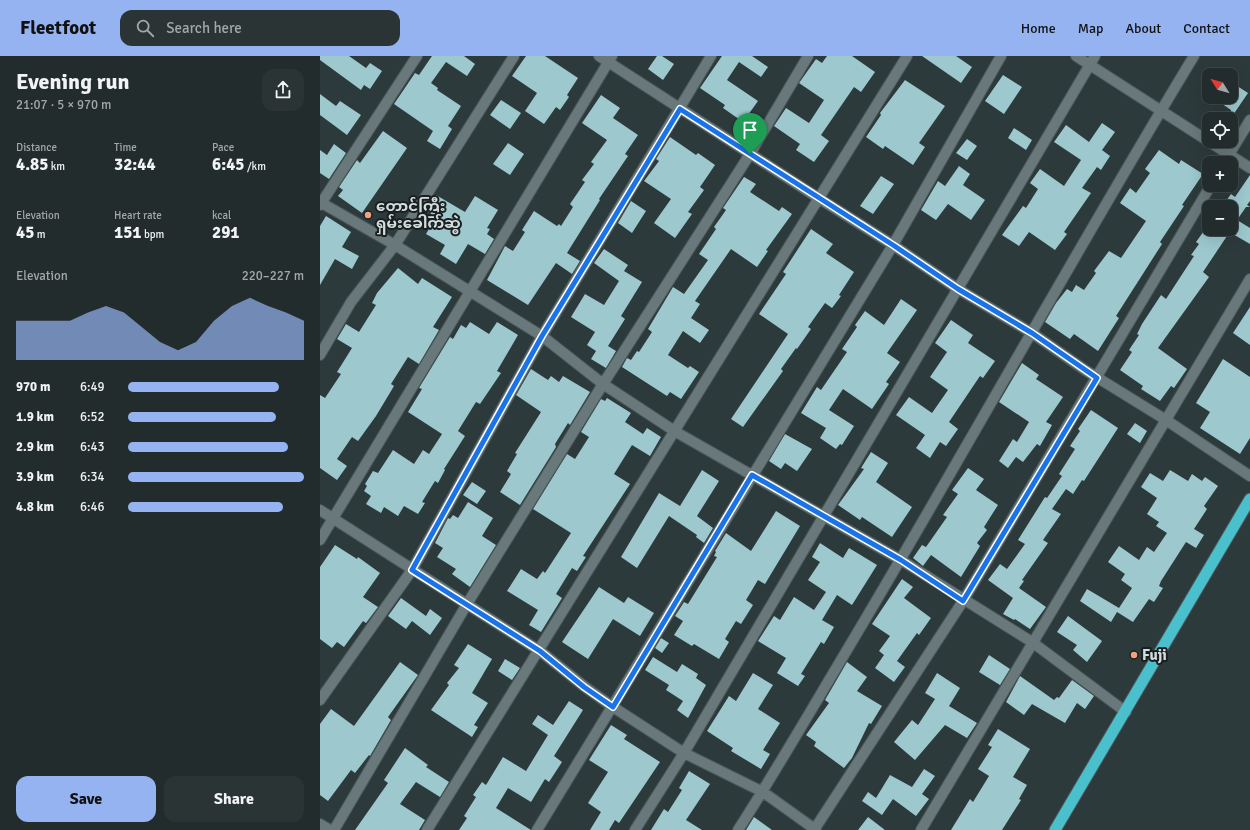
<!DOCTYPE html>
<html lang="en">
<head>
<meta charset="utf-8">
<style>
	:root { --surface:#222c2d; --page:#2a3435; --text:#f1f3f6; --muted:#a2a7aa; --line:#3f4849; --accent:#95b2f1 }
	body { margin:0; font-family:Signika,"Noto Sans Myanmar",sans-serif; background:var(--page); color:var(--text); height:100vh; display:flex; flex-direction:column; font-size:15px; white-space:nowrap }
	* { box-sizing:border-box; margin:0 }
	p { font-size:13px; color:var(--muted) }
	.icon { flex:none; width:22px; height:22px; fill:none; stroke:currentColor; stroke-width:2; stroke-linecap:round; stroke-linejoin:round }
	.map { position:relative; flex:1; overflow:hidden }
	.drawer { display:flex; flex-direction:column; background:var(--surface); width:320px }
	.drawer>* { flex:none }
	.needle { width:26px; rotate:307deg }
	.controls { position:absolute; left:882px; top:12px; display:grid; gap:8px }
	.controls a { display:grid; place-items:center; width:36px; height:36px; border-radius:8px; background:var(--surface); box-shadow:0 4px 16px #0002,0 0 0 1px var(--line); font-size:20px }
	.pin { position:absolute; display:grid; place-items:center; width:34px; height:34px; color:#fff; margin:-41px -17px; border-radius:50% 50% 50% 0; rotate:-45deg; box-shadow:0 0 4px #0007 }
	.pin .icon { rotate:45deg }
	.round { display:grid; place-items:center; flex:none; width:42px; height:42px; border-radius:12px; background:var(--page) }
	.summary { display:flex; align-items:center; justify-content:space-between; height:68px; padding:0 16px }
	h1 { font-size:22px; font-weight:700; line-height:30px }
	.stats { display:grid; grid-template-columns:repeat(3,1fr); gap:6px; height:68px; padding:4px 16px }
	.stats div { display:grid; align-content:center }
	.stats b { font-size:17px; font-weight:700 }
	.stats small { font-size:11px; font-weight:400 }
	.stats p { font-size:11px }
	.chart { height:112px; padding:8px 16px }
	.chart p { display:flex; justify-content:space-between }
	.chart svg { width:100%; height:72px; margin-top:4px; fill:var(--accent); opacity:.7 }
	.cta { display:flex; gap:8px; margin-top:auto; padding:8px 16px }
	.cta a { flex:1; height:46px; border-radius:12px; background:var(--accent); color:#111; font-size:16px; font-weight:700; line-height:46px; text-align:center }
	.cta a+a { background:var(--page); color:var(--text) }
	ul { padding:0 16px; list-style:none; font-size:13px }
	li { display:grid; grid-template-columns:64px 48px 1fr; align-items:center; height:30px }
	li i { height:10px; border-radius:5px; background:var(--accent) }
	header { display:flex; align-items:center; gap:24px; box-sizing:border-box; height:56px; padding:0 20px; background:var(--accent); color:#111 }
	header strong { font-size:19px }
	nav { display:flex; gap:22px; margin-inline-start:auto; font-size:14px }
	.search { width:280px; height:36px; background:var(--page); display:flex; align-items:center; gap:10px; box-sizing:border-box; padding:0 14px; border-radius:12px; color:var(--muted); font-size:15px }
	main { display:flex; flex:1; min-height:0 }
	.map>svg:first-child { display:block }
	.building { fill:#9cc8ce }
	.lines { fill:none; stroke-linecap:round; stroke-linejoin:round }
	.minor-casing { stroke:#4a5657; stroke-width:12 }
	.trunk-casing { stroke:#4a5657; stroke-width:13 }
	.minor { stroke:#69787a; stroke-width:10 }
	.trunk { stroke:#4ac0cd; stroke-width:11 }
	.route-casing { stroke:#fff; stroke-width:8 }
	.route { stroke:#1a73e8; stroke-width:5 }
	.poi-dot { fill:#f2a07e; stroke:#1a2021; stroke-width:1.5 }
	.labels { text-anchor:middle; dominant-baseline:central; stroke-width:4; stroke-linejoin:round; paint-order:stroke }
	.poi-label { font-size:15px; font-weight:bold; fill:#d4ddde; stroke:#1a2021; text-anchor:start }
</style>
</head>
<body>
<header>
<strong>Fleetfoot</strong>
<div class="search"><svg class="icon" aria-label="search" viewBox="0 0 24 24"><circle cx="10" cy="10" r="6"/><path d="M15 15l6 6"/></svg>Search here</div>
<nav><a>Home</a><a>Map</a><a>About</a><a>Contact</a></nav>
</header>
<main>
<section class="drawer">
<div class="summary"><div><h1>Evening run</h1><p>21:07 · 5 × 970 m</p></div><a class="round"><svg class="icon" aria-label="share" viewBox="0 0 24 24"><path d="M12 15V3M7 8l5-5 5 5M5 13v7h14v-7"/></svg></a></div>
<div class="stats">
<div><p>Distance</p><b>4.85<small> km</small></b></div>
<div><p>Time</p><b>32:44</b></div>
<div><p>Pace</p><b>6:45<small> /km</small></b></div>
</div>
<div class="stats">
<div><p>Elevation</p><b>45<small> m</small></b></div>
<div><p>Heart rate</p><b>151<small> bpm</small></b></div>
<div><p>kcal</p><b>291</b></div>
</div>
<div class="chart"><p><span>Elevation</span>220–227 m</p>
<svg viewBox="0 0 160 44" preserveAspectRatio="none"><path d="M0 44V20L10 20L20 20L30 20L40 15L50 11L60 15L70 24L80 33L90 38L100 33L110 20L120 11L130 6L140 11L150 15L160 20V44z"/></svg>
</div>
<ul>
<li><b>970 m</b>6:49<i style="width:86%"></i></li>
<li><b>1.9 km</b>6:52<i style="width:84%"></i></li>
<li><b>2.9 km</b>6:43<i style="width:91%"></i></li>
<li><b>3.9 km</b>6:34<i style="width:100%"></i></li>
<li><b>4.8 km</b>6:46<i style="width:88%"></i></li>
</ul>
<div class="cta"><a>Save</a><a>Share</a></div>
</section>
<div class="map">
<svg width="930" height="774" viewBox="0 0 930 774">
	<rect width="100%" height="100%" fill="#2d3a3c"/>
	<path class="building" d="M0 0H29L46 12 50 7 62 15 50 33 44 29 41 34 0 4Z
		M112 0H144L155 8 147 20 126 6 111 27 118 32 117 34 141 50 128 70 132 73 120 93 107 85 113 75 74 48 95 17 99 19Z
		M206 0H225L258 22 247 39 249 41 240 54 236 51 224 68 205 55 217 37 192 20Z
		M337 0H342L354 8 343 24 328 13Z
		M402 0H432L448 11 441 21 419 6 407 24 438 45 423 66 403 52 405 49 380 32Z
		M507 0H532L555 16 541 36 534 31 501 79 509 85 494 106 476 94 480 88 454 70 466 52 489 67 504 44 479 27 496 3 502 7Z
		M602 0H636L652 11 641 27Z
		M683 19 702 31 684 58 665 45Z
		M585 24 625 50 599 87 605 91 593 109 565 90 563 93 546 81 561 59 560 57Z
		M911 26 928 37 911 62V54L892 41H911Z
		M0 38 16 50 20 45 41 59 27 79 0 59Z
		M281 39 300 52 293 62 318 79 305 98 308 100 279 143 280 144 247 197 260 205 252 218 236 207 208 249 167 224 185 190 193 195 205 176 202 174 214 155 237 170 239 168 241 170 253 151 250 148 265 126 262 124 274 108 271 106 287 84 262 67Z
		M181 44 201 57 190 73 170 59Z
		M782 67 795 76 782 94 790 100 781 114 777 111 762 132 771 137 744 176 747 178 735 194 709 176 699 190 682 179 703 150 706 152 718 133 710 127 720 113 744 130 761 104 734 86 746 69 769 86Z
		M694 72 712 84 706 94 688 82Z
		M63 75 87 92 42 157 18 140 23 134 19 131 37 104 40 107Z
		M350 81 376 99 378 97 395 109 380 131 384 134 368 156 372 158 355 182 334 167 351 143 324 125 339 105 336 103Z
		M647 83 657 90 647 104 636 97Z
		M188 87 204 98 190 119 173 108Z
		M14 88 26 97 9 123 0 117V94L7 99Z
		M839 94 859 108 861 104 883 118 862 149 864 150 840 186 842 188 796 260 799 262 778 295 754 278 750 283 725 266 736 247 747 233 752 236 756 229 764 234 776 217 774 215 789 195 801 202 826 165 800 147 810 132 816 137 830 117 825 113Z
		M639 110 650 118 643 129 665 144 651 164 628 148 616 164 601 154 618 125 625 130Z
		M930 119V145L927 149 930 151H926L917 164 930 172V188L911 177V174L883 216 889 221 838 292 867 313 854 332 851 330 840 345 821 333 823 330 800 314 812 296 809 294 819 279 817 278 822 268 841 239 846 243 874 200 871 199 879 188 876 186 889 168V173H911V151H902L911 138 915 141Z
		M561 120 574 128 553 158 540 150Z
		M424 121 436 128 430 136 459 155 462 151 472 158 446 194 448 195 437 211 411 193 375 245 380 248 371 262 389 274 380 287 363 275 348 299 368 312 370 310 379 316 361 343 350 336 347 340 302 311 307 302 311 304 317 295 319 296 332 276 328 273 353 231 364 238 388 204 379 198 396 173 394 171 406 154 403 152Z
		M116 139 145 156 155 140 178 154 167 172 170 173 167 178 174 183 165 198 148 188 136 208 120 198 125 189 106 178 116 161 107 155Z
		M311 145 326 155 312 177 298 167Z
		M6 160 31 176 22 191 39 200 32 213 15 203 0 229V170Z
		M491 173 513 188 506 197 534 216 519 239 521 240 512 252 505 247 488 271 491 273 477 293 476 292 461 313 463 315 423 371 411 363 468 278 439 258 466 218 463 216Z
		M284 193 308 209 304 215 322 226 301 260 305 263 288 290 296 295 286 312 271 303 276 295 267 289 275 276 251 261 265 238 284 249 299 225 274 207Z
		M78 212 98 228 102 222 132 241 113 271 119 274 99 308 88 301 71 328 74 330 56 360 38 385 32 381 17 403 27 410 17 424 0 412V339L5 342 21 318 17 316 32 292 17 283 26 268 39 276 56 249 52 247 57 237Z
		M581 243 597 254 567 297 580 306 566 326 569 328 552 353 523 333 509 354 534 370 522 389 520 388 516 393 500 382 506 372 481 357 497 331 501 334 527 296 522 293 537 271 535 269 545 255 564 269Z
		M930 251V289L913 277Z
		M631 264 653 279 648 287 675 305 663 322 660 320 629 366 638 373 626 390 620 386 610 402 596 392 605 379 576 359 589 341 612 357 628 334 610 321 627 296 615 287Z
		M150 266 169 278 177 266 198 279 177 315 181 317 160 348 156 346 138 375 145 380 124 413 125 414 118 427 115 425 102 446 105 447 98 458 84 450 78 460 64 451 61 457 46 448 51 440 44 435 47 430 45 428 53 415 58 417 73 394 94 408 103 394 109 398 122 378 88 356 102 333 99 332 130 281 133 283 141 269 146 272Z
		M903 303 930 321V382L920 398 880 372 890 356 876 347Z
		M702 307 719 319 716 323 743 341 726 366 732 369 720 390 717 388 703 406 696 401 688 412 679 405 693 383 697 386 709 366 679 346Z
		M211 313 228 324 231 320 239 326 243 320 270 336 250 369 248 367 235 388 236 391 200 449 180 436 191 418 187 415 197 398 195 397 221 356 196 339Z
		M287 342 311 357 305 366 323 378 327 372 341 381 330 400 312 389 294 418 310 428 263 500 266 501 257 515 252 512 236 538 242 542 221 576 209 569 218 554 187 535 201 513 217 523 223 515 225 517 251 477 213 453 247 398 255 403 269 381 261 376 281 343 285 345Z
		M771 354 798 372 764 425 762 424 753 438 746 433 732 453 741 458 723 484 728 487 702 524 704 525 699 532 726 551 710 573 695 563 694 564 683 558 693 542 668 524 680 508 687 513 705 488 698 484 725 441 727 442 742 420 739 418 755 393 750 390 760 375 758 373Z
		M815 367 827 375 820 387 807 378Z
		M465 378 492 393 477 415 465 407 461 413 449 405Z
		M551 396 568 407 556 426 592 451 572 481 542 461 540 464 518 449 544 413 541 412Z
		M648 412 664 423 656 434 678 449 664 471 667 474 657 487 660 490 641 521 611 499 603 510 593 502 602 489 606 491 627 461 623 459 638 438 632 434Z
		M382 414 399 425 377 460 393 472 384 487 376 481 377 479 349 460 317 512 301 501 339 437 360 450Z
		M850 414 868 425 872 418 882 425 885 421 898 430 884 450 887 453 874 473 884 479 876 492 866 486 841 525 839 530 843 532 834 546 829 543 813 566 797 556 791 566 760 545 767 533 799 552 812 532 801 524 805 518 788 506 799 490 819 504 827 491 834 496 847 477 836 470 839 466 827 458 837 442 821 431 830 417 843 425Z
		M152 426 166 435 157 448 143 439Z
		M148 446 173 462 162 480 176 489 150 531 132 518 136 513 117 501 123 492 115 487 128 462 130 463 133 459 138 462Z
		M456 455 480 470 445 528 438 524 426 544 433 549 421 568 416 565 405 583 409 586 399 603 374 588 372 590 354 579 363 565 355 560 364 546 368 548 397 501 394 500 396 496 395 495 406 477 431 495Z
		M500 487 523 502 529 492 557 509 532 549 517 539 502 564 514 571 504 588 501 586 481 618 485 620 478 630 457 617 466 602 438 585 454 560 460 564 474 541 494 554 506 536 488 524 500 506 492 501Z
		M15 489 37 503 38 501 60 517 43 541 58 551 46 567 43 565 24 591 17 586 12 592 0 583V511Z
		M582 523 593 531 584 542 611 562 599 579 597 577 577 605 585 611 574 626 555 612 564 599 559 595 570 580 552 568Z
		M279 531 304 547 308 541 334 557 320 580 293 563 268 603 242 586Z
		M81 542 106 560 110 553 122 562 110 579 92 565 86 573 68 560Z
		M748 560 782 585 767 606 753 594 757 589 737 576Z
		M341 582 349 587 342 597 335 592Z
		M148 588 172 603 152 637 168 647 154 669 158 671 152 681 111 654 129 629 127 627 139 612 134 609Z
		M669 599 690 613 680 629 659 616Z
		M333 601 357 616 362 608 378 618 376 622 386 629 368 662 357 654 363 645 346 634 349 629 325 614Z
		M185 603 200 612 192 624 178 615Z
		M80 606 98 619 68 661 71 664 50 700 49 699 35 717 31 714 8 745 0 739V668L11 653 34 670Z
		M527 606 547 621 537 635 562 650 551 668 549 667 532 702 524 712 494 690 496 686 486 679 509 647 505 644Z
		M433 617 453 629 438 653 460 667 443 694 450 698 441 713 411 695 413 692 387 675 409 640 416 645Z
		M617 617 640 632 629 650 657 667 647 682 625 669 595 704 574 686 592 664 598 669 615 643 605 637Z
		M700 620 734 644 737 641 739 642 752 624 774 640 765 653 757 647 745 667 712 648 704 659 686 646Z
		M249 645 263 654 234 700 242 706 229 726 225 723 211 746 188 732 176 752 211 774H139L147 762 144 760 156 741 153 739 162 726 166 729 183 701 206 715 228 679 212 668 218 659 233 669Z
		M291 669 307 679 304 683 340 706 299 767 295 764 289 774H270L281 756 268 747 288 716 269 704Z
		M678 673 710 693 693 721 707 729 699 743 701 744 682 774H631L650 743 653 746 669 720 658 713 672 691 668 689Z
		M85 692 108 709 106 711 129 726 120 741 96 726 80 748 105 764 99 774H35L68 727 64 724Z
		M604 713 615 720 602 738 609 743 596 760 573 743 562 759 542 745 548 736 556 742 570 719 592 731Z
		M369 715 390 728 366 764 382 774H331L344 753 348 756 362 734 359 732Z
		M434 761 452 774H426Z
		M548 761 565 774H538Z"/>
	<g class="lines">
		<g class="minor-casing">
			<path id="minor" d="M279 0 500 143 573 189 638 233 712 277 765 314 846 364 930 420
				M756 0 930 112
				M904 107 930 64
				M0 146 75 189 222 280 283 328 356 376 581 504 712 586 806 656
				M0 149 97 0
				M0 299 31 246 75 189 194 0
				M0 454 220 595 265 631 293 651 364 697 443 736 496 774
				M0 484 292 0
				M0 644 92 514 222 280 391 0
				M0 768 10 774
				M14 774 147 548 283 328 430 98 488 0
				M107 774 587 0
				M217 774 573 189 681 0
				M315 774 364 697 775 0
				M418 774C454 718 487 661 521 604 641 404 753 199 874 0
				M494 774 643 545 891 129
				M601 774 930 223"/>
		</g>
		<g class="trunk-casing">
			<path id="trunk" d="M735 774 930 443"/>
		</g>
		<use href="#minor" class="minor"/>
		<use href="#trunk" class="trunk"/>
	</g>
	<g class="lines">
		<g class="route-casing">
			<path id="route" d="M360 53 573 189 638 233 712 277 777 322 643 545 581 504 432 419 293 651 264 631 220 595 92 514 222 280Z"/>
		</g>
		<use href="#route" class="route"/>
	</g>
	<g class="poi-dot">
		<circle cx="48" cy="159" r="4"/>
		<circle cx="814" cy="599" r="4"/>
	</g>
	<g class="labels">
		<g class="poi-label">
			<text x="56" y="150">တောင်ကြီး<tspan x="56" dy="17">ရှမ်းခေါက်ဆွဲ</tspan></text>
			<text x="822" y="599">Fuji</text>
		</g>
	</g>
</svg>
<div class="controls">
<a><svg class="needle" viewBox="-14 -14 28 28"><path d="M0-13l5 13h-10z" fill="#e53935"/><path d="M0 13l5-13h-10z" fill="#a2a7aa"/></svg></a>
<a><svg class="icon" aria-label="locate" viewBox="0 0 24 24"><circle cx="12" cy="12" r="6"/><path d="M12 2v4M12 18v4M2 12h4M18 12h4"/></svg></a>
<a>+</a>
<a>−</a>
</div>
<div class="pin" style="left:430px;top:98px;background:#1e9e55"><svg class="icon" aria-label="arrive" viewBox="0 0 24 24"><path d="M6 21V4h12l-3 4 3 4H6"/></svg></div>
</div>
</main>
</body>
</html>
